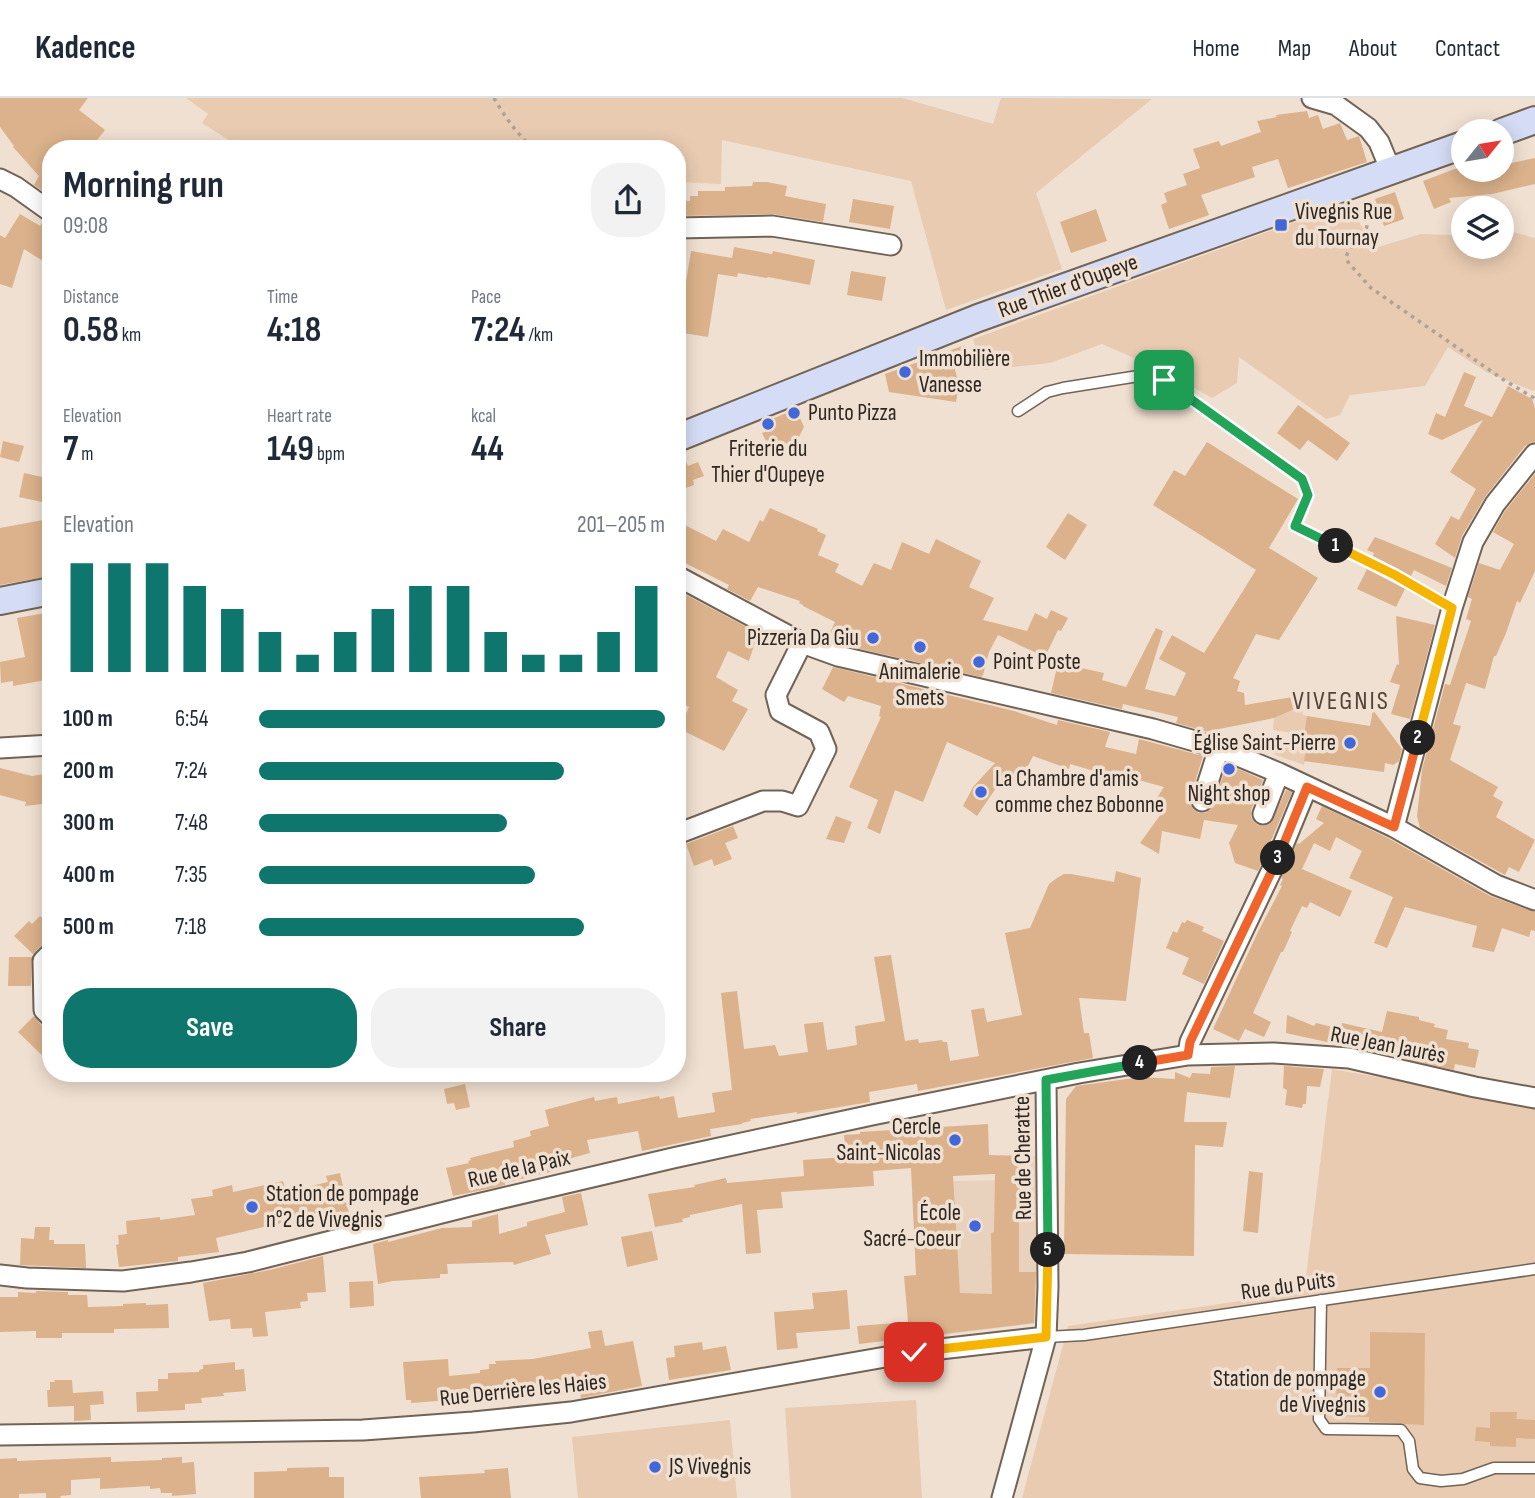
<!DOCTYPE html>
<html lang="en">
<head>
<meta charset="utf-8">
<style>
	:root { --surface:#fff; --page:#f2f2f3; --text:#1f2937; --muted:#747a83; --line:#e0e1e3; --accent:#0f766e }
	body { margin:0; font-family:"Sofia Sans Condensed",sans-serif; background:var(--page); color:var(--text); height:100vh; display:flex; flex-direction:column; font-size:26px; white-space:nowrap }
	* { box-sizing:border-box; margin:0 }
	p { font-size:23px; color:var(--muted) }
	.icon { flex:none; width:38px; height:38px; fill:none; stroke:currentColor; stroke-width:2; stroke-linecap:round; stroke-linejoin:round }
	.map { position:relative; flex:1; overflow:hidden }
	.details { position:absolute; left:42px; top:42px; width:644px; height:942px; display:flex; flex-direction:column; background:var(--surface); border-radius:28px; box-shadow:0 4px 18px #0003 }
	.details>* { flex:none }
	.needle { width:46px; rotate:60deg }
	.fabs { position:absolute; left:1451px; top:21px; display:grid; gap:14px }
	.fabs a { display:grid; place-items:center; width:63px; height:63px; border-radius:50%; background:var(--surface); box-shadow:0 4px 18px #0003; font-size:35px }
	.pin { position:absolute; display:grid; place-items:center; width:60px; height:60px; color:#fff; margin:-30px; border-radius:14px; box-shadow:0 4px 10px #0006 }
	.km { position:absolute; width:35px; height:35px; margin:-18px; border-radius:50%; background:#222; color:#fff; font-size:19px; line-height:35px; text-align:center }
	.round { display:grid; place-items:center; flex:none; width:74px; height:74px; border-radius:28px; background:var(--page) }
	.overview { display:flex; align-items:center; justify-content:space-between; height:119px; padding:0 21px }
	h1 { font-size:38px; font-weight:700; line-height:52px }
	.stats { display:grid; grid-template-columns:repeat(3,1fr); gap:10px; height:119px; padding:7px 21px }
	.stats div { display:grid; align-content:center }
	.stats b { font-size:35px; font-weight:700 }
	.stats small { font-size:19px; font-weight:400 }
	.stats p { font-size:19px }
	.chart { height:196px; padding:14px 21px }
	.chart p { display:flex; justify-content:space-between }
	.chart svg { width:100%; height:126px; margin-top:7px; stroke:var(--accent); stroke-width:6 }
	.cta { display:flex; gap:14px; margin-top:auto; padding:14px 21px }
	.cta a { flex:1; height:80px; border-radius:28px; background:var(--accent); color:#fff; font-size:28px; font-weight:700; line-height:80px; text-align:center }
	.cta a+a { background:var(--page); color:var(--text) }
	ul { padding:0 21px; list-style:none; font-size:23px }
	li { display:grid; grid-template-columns:112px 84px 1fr; align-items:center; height:52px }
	li i { height:18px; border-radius:9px; background:var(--accent) }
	header { display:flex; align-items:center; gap:42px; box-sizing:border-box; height:98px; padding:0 35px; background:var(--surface); border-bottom:2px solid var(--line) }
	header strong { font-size:33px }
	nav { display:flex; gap:38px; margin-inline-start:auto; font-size:24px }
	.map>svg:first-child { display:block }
	.built { fill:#e8d2be }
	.green { fill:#e8cbb1 }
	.building { fill:#dbb28b; fill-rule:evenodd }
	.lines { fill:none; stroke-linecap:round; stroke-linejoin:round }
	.service-casing { stroke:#716356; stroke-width:13 }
	.minor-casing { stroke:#716356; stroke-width:23 }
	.secondary-casing { stroke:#716356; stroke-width:30 }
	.path { stroke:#aea196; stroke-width:3.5; stroke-dasharray:3.5 5; stroke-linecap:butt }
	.service { stroke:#fff; stroke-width:10 }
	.minor { stroke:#fff; stroke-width:19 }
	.secondary { stroke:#d4ddf5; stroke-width:26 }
	.split-1-casing { stroke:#fff; stroke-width:14 }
	.split-2-casing { stroke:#fff; stroke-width:14 }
	.split-3-casing { stroke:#fff; stroke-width:14 }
	.split-4-casing { stroke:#fff; stroke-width:14 }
	.split-5-casing { stroke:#fff; stroke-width:14 }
	.split-6-casing { stroke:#fff; stroke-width:14 }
	.split-1 { stroke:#22a559; stroke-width:9 }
	.split-2 { stroke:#f5b400; stroke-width:9 }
	.split-3 { stroke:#f0652b; stroke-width:9 }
	.split-4 { stroke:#f0652b; stroke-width:9 }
	.split-5 { stroke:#22a559; stroke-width:9 }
	.split-6 { stroke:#f5b400; stroke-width:9 }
	.poi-dot { fill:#4267d9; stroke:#f0e0d1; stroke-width:2.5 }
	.labels { text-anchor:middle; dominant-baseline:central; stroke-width:7; stroke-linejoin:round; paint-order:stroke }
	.poi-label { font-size:23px; fill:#2d2722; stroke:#f0e0d1; text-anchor:start }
	.street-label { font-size:23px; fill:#2d2722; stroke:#f0e0d1 }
	.quarter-label { font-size:26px; letter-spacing:2px; fill:#514438; stroke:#f0e0d1 }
</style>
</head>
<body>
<header>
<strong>Kadence</strong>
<nav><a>Home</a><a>Map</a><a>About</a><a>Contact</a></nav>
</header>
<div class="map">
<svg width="1535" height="1400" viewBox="0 0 1535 1400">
	<rect width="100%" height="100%" fill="#f0e0d1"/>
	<path class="built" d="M1011 1058H1036L1037 1225 942 1237 939 1196 951 1083 1010 1082Z"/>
	<path class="green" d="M186 0H902L993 26 1001 0 1152 1 1036 95 1062 171 946 212 911 83 722 42 721 86 677 84V51H243L202 25 208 16Z
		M1347 105 1375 150 1421 136 1454 137 1463 134V149H1502V131L1535 140V291L1533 293 1486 274 1448 249 1425 288 1350 297 1340 317 1326 321 1239 259 1237 285 1212 300 1162 272 1102 246 1050 265 983 272 973 241Z
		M1302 609 1303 617 1311 619 1305 637 1273 632 1274 620Z
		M1272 642 1303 647 1302 652 1306 653 1304 667 1273 656 1271 652Z
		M1332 971 1475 996 1535 1009V1400H1022L1068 1228 1304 1194Z
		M916 1302 922 1400H791L785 1310Z
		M730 1322 737 1400H578L572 1339Z"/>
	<path class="building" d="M0 0H88L79 12 105 32 90 51H51V99L34 87 39 78 13 49 14 48 0 29Z
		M1307 13 1309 20 1318 17 1323 31 1340 25 1347 42 1359 38 1367 64 1288 90 1278 61 1252 69 1255 79 1201 97 1209 117 1169 131 1161 107 1167 104 1164 95 1187 87 1183 76 1200 70 1193 51 1219 43 1221 48 1261 34 1257 23 1277 19 1276 17Z
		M1535 60V86L1492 96 1449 100 1451 104 1434 111 1423 83 1463 68V72H1502V67Z
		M753 84H767L787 88 785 98 826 106 823 124 772 116 677 118V102L690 103V98H698V93H725V89L752 88Z
		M1395 94 1404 121 1384 128 1375 101Z
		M853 101 894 108 890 131 849 124Z
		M1096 111 1107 143 1071 155 1060 124Z
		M20 116 40 128 43 123 51 126V168L24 151 12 190 0 186V137L5 140Z
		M734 149 772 156 773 153 815 162 810 187 768 179 767 180 738 175 737 179 718 176 708 239 683 235 686 215H681L691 153 732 160Z
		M851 173 886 179 882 203 847 197Z
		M965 247 971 264 954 268 959 287 956 304 889 294 885 276Z
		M1464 274 1476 279 1464 308 1492 319 1508 288 1532 301 1535 310V344L1530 345 1525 348 1485 399 1462 438 1455 460 1435 446 1451 418 1459 422 1476 391 1450 374 1483 322 1442 342 1428 336 1436 315 1445 319Z
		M1298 307 1350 345 1337 363 1308 342 1300 352 1277 335Z
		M796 311 804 329 797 343 780 351 778 347 770 351 762 335 769 332 765 324Z
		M3 343 24 348 19 364 0 359Z
		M1207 344 1298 401 1269 450 1318 480 1279 542 1256 536 1233 580 1240 583 1237 593 1244 595 1245 607 1323 594 1324 599 1274 620 1214 632 1212 635 1176 625 1178 619 1123 606 1122 611 1051 595 1058 565 1104 575 1102 582 1126 589 1156 530 1163 533 1145 591 1175 598 1186 575 1159 561 1172 537 1204 555 1256 472 1153 407 1174 372 1185 378Z
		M677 355H682L688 368 698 364 704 378 693 382 694 387 677 393Z
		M24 375 51 381V406L19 399Z
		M1535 376V473L1520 505 1517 503 1506 535 1496 558H1494L1485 591 1466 585 1453 626 1461 628 1450 662 1498 689 1493 698 1503 704 1496 719 1535 742 1519 774 1509 769 1505 777 1420 730 1417 718 1422 672 1445 586 1450 587 1471 523 1466 521 1472 501 1468 499 1479 465 1500 472 1514 446 1493 434 1505 413Z
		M770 410 818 431 817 433 826 437 818 457 839 466 835 474 862 488 874 465 891 472 902 444 929 456 936 441 981 463 969 489 994 500 983 522 1027 533 1035 515 1047 521 1051 512 1068 520 1061 533 1058 532 1045 559 998 537 989 554 983 577 981 579 844 547 846 543 829 537 835 524 803 508V507L799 505 800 503 758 489 750 503 727 491 729 487 677 461V423L716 443 723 431 749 444 760 422 763 424Z
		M1068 415 1087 427 1065 462 1046 449Z
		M43 422 47 451 51 450V478L0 487V430Z
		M1375 439 1452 470 1446 488 1414 472 1411 478 1373 458 1374 455 1367 452Z
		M1367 471 1405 491 1396 509 1357 491Z
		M677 492 758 535 749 563 728 553 716 579 738 592 732 603 748 611 724 653 680 631 689 609 677 603Z
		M51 514V581L13 588V583L1 585 0 564 25 559 17 520Z
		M1396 518 1435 527 1410 621 1391 616 1400 587 1390 584 1397 566 1399 567Z
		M833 569 1014 613 1057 627 1058 622 1110 634 1105 649 1136 656 1139 641 1203 658 1190 700V705L1193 711 1199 715H1205L1210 712 1213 707 1227 666 1263 682 1251 712V719L1254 724 1258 727 1264 728 1271 725 1286 692 1292 694 1258 773 1235 765 1229 745 1238 727 1204 722 1200 741 1162 733 1159 756 1140 745 1161 716 1151 709 1164 689 1102 672 1101 675 1070 666 1069 671 1033 658 1025 674 1018 671 1015 678 1007 674 977 718 963 708 973 689 995 665 947 644 923 704 895 692 880 736 867 730 878 702 849 689 881 619 879 618 881 608 848 598 844 604 822 591Z
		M1373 612 1402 651 1399 663 1393 667 1385 665 1384 674 1304 663 1306 653 1302 652 1307 618 1370 628Z
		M0 670 32 678 51 675V705L25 708 26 704 0 697Z
		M1322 708 1388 740 1490 798 1535 814V833L1531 832 1529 839 1502 830 1494 854 1472 849 1477 828 1405 809 1387 850 1374 845 1393 799 1349 780 1362 753 1336 739 1330 753 1314 745 1302 771 1352 793 1340 819 1310 804 1307 810 1302 808 1290 833 1292 834 1283 854H1281L1253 915 1271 924 1264 939 1245 931 1239 943 1213 931 1258 834 1282 788 1280 787 1283 781 1281 780 1297 745 1299 746 1324 725 1316 721Z
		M836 718 852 724 844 745 826 741Z
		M733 728 738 740 725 745 732 761 714 768 712 761 694 768 686 746Z
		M1116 773 1141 780 1126 903 1079 900 1084 935H1089L1093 960 918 993 917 986 869 994 870 1004 797 1016V1014L750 1021 751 1023 742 1025V1026L710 1031 711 1038 642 1053 638 1033 587 1042 590 1055 565 1062 567 1070 505 1085V1087L493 1090 453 1098 446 1070 469 1065 468 1063 471 1062 470 1060 514 1049 513 1043 531 1038 530 1033 549 1028 545 1012 594 999 595 1003 617 999 618 1006 659 998 660 1001 674 998 678 1020 715 1014 712 995 732 992 721 895 737 893 744 951 775 947 779 958 808 954 804 926 823 924 827 952 857 947 855 928 885 923 874 859 891 857 905 943 918 941 919 945 942 942 943 944H947L950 963 979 958 971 912 984 910 987 924 1022 917 1005 835 1030 830 1049 786 1057 780 1064 776H1071L1114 784Z
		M40 818 51 828V843L43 846 33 856 14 838 29 823 32 826Z
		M1187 822 1204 829 1202 833 1224 843 1204 886 1182 876 1189 860 1166 850 1173 833 1177 835 1182 824 1185 825Z
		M9 859H32L31 888H8Z
		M1387 913 1419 919V922L1435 926 1434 929 1448 932 1446 941 1469 945 1468 950 1479 952 1475 970 1455 966 1454 972 1286 935 1287 917 1314 928 1316 925 1341 931 1342 925 1382 934Z
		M34 918 42 928 51 931V966L18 934Z
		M1235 968 1230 1000 1187 994 1184 1024H1227L1223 1049 1195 1047 1194 1158 1064 1156 1066 1001 1076 988 1141 979 1175 981V974L1190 980 1192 975 1210 976 1211 969Z
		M1284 968 1324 971 1320 989 1307 988 1306 1006H1303L1302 1010 1285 1007 1287 992 1283 990Z
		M465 986 470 1009 456 1012 454 1005 447 1006 444 991Z
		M988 1026 989 1057 1028 1058V1102L1034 1103V1122H1019V1174H1036L1034 1225 859 1246 857 1228 908 1224 904 1178 916 1177 911 1070 873 1073 874 1088 781 1094 783 1110 757 1112 761 1155 746 1156 742 1106 690 1117V1119L682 1121 683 1124 655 1129 648 1096 695 1089 694 1087 726 1080 727 1085 804 1078 803 1062 846 1059 844 1037 860 1036V1034ZM995 1076 994 1134 991 1135 992 1196 960 1195 953 1078Z
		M1249 1073 1263 1075 1258 1135 1243 1133Z
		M340 1075 351 1124 338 1127 334 1113 216 1140 219 1154 178 1159V1163L119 1169 116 1147 119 1146 118 1137 127 1136 126 1123 160 1119V1122L195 1117 191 1101 213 1098 212 1092 232 1087 233 1094 283 1083 286 1094 328 1084 326 1078Z
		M581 1095 588 1127 545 1137 551 1156 514 1167 513 1164 447 1166 448 1176H440V1180L393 1183 378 1186 373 1146 388 1142V1144L442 1130 472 1129V1123L498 1116 499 1136 527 1128V1124L565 1114 562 1099Z
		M35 1129H50L49 1142H54V1146H85L86 1170 20 1167 21 1140 34 1141Z
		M652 1133 658 1162 627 1169 621 1139Z
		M323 1158 326 1194 307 1195 308 1203 300 1204 301 1210 265 1214 268 1238 253 1239 252 1230 231 1231 230 1221 209 1223 203 1185 274 1171Z
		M373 1183 374 1208 350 1210 349 1184Z
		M847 1192 850 1231 796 1235 798 1250 777 1252 774 1214 814 1211 812 1195Z
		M36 1193 68 1194V1197H87L88 1209 123 1208V1206L146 1205V1207L168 1206 169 1230 114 1231V1235H62V1240H36V1233L0 1234V1199H18V1194L36 1195Z
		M602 1232 605 1248 633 1243 642 1288 581 1300 578 1287 518 1297 411 1305V1302H406L403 1264 448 1261 449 1278 480 1275V1272L489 1271V1266H496L495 1263 533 1261 591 1250 588 1234Z
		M1370 1234 1425 1235 1424 1327 1369 1324V1319L1336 1318 1337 1270H1370Z
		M702 1244 703 1252 726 1248 731 1272 669 1282 666 1260 675 1259 674 1248Z
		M235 1264V1272L244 1271 246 1293 223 1295 224 1298 201 1300 202 1305 185 1306V1312L137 1314 136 1294 158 1293V1281H168V1275L199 1274V1272L203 1271V1267Z
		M54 1282H72L73 1295 103 1293 104 1306 90 1307 91 1322 74 1323V1308L48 1309 47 1292H50V1284H55Z
		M1490 1314H1517L1516 1321 1535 1322V1341L1516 1340V1349L1490 1348V1344L1475 1343 1476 1329 1490 1330Z
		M111 1359V1364L162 1362V1360L182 1359V1365L194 1364 196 1396 172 1398V1395H161L160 1390 150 1391V1388L100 1391V1380L71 1382V1397L60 1398 61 1400H46V1395L19 1396V1400H0V1361L17 1360V1363Z
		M329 1369V1379H344V1400H254V1374L287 1373V1370Z
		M508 1370 511 1400H421L419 1379 485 1375 484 1372Z"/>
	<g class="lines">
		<g class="service-casing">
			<path id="service" d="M1018 313 1047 294 1063 290 1151 276 1164 282 1302 381 1308 396 1295 428 1395 477 1452 510
				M1321 1202 1319 1321 1326 1331 1401 1332 1409 1343 1413 1371 1420 1380 1441 1383 1463 1381 1494 1370H1535
				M1046 1239 1084 1237 1535 1171"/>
		</g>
		<g class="minor-casing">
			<path id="minor" d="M1312 0 1336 7 1368 30 1379 44 1391 73
				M0 81 16 89 51 114
				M677 130 772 128 891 147
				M677 478 802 545 838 558 1153 631 1219 650 1279 675 1394 729 1496 787 1535 802
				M0 650 51 647
				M1202 703 1219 650
				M1263 716 1279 675
				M1394 729 1452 510 1473 444 1495 406 1535 356
				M677 736 763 703H782L798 708 826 651 819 634 780 613 776 597 802 545
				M51 855 43 863 44 912 51 919
				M1188 957 1190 944 1279 757 1307 689
				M0 1177 27 1180 123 1183 191 1174 248 1164 469 1108 673 1060 872 1017 1079 975 1188 957 1274 955 1349 960 1475 989 1535 1000
				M0 1337 363 1332 473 1324 571 1314 914 1254 1046 1239
				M1002 1400 1046 1239 1048 1189 1046 982"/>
		</g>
		<g class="secondary-casing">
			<path id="secondary" d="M1502 34 1535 22
				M677 340 978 220 1463 47
				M0 503 51 493"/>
		</g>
		<path class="path" d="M494 0C505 19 517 36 534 51
			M1356 107 1366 114C1373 139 1353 139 1346 159L1348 164 1371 190 1504 282 1534 300 1535 303"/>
		<use href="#service" class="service"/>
		<use href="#minor" class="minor"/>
		<use href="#secondary" class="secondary"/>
	</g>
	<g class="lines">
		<g class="split-1-casing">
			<path id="split-1" d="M1164 282 1302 381 1308 397 1295 428 1336 448"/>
		</g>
		<g class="split-2-casing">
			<path id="split-2" d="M1336 448 1395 477 1452 510 1418 640"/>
		</g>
		<g class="split-3-casing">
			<path id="split-3" d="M1278 760 1307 689 1394 729 1418 640"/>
		</g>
		<g class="split-4-casing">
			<path id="split-4" d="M1140 965 1188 957 1190 944 1278 760"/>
		</g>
		<g class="split-5-casing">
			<path id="split-5" d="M1048 1152 1046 982 1140 965"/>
		</g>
		<g class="split-6-casing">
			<path id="split-6" d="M914 1254 1046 1239 1048 1152"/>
		</g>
		<use href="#split-1" class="split-1"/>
		<use href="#split-2" class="split-2"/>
		<use href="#split-3" class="split-3"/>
		<use href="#split-4" class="split-4"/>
		<use href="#split-5" class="split-5"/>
		<use href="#split-6" class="split-6"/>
	</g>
	<g class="poi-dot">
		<rect x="1274" y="120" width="14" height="14" rx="3.5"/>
		<circle cx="905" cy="274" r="7"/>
		<circle cx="794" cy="315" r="7"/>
		<circle cx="768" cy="326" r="7"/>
		<circle cx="873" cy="540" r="7"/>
		<circle cx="920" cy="549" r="7"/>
		<circle cx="979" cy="564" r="7"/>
		<circle cx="1350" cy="645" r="7"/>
		<circle cx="1229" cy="671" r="7"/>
		<circle cx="981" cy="694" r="7"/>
		<circle cx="955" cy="1042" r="7"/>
		<circle cx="252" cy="1109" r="7"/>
		<circle cx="975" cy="1128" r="7"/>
		<circle cx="1380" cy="1294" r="7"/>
		<circle cx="655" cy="1369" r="7"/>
	</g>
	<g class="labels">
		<g class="poi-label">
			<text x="1295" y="114">Vivegnis Rue<tspan x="1295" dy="26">du Tournay</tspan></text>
			<text x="919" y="261">Immobilière<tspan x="919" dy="26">Vanesse</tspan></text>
			<text x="808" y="315">Punto Pizza</text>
			<text x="768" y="351" text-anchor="middle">Friterie du<tspan x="768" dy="26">Thier d'Oupeye</tspan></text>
			<text x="859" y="540" text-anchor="end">Pizzeria Da Giu</text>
			<text x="993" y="564">Point Poste</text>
			<text x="920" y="574" text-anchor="middle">Animalerie<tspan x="920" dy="26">Smets</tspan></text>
			<text x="1336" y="645" text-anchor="end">Église Saint-Pierre</text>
			<text x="995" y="681">La Chambre d'amis<tspan x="995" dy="26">comme chez Bobonne</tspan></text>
			<text x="1229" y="696" text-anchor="middle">Night shop</text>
			<text x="941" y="1029" text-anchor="end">Cercle<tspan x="941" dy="26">Saint-Nicolas</tspan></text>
			<text x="266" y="1096">Station de pompage<tspan x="266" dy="26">n°2 de Vivegnis</tspan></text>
			<text x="961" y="1115" text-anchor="end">École<tspan x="961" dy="26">Sacré-Coeur</tspan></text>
			<text x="1366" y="1281" text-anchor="end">Station de pompage<tspan x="1366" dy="26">de Vivegnis</tspan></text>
			<text x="669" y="1369">JS Vivegnis</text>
		</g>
		<g class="street-label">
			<text transform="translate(1068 188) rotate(-20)">Rue Thier d'Oupeye</text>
			<text transform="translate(1388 947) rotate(11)">Rue Jean Jaurès</text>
			<text transform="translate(1023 1060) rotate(-91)">Rue de Cheratte</text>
			<text transform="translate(519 1071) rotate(-13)">Rue de la Paix</text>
			<text transform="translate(1288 1188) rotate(-8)">Rue du Puits</text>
			<text transform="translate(523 1292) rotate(-6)">Rue Derrière les Haies</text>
		</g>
		<g class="quarter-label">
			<text x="1341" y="603">VIVEGNIS</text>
		</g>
	</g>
</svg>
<div class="fabs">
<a><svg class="needle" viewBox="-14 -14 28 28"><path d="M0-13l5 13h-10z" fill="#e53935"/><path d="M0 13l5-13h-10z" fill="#747a83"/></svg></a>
<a><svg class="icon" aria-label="layers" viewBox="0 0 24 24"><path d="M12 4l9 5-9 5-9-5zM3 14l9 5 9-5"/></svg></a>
</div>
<div class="pin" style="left:1164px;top:282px;background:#1e9e55"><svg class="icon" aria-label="arrive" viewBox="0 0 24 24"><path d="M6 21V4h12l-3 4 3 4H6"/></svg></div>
<div class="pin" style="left:914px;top:1254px;background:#d93025"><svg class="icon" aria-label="check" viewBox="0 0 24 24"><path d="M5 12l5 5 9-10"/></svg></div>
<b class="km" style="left:1336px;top:448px">1</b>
<b class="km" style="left:1418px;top:640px">2</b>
<b class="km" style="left:1278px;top:760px">3</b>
<b class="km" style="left:1140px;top:965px">4</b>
<b class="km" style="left:1048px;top:1152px">5</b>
<section class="details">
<div class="overview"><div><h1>Morning run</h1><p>09:08</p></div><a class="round"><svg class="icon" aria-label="share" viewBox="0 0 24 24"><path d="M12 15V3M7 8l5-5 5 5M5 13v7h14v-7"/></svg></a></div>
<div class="stats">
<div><p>Distance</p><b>0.58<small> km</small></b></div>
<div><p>Time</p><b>4:18</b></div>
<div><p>Pace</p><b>7:24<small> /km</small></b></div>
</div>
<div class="stats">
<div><p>Elevation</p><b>7<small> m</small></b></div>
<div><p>Heart rate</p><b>149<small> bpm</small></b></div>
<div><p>kcal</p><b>44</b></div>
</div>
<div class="chart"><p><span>Elevation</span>201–205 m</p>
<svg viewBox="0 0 160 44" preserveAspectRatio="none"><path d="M5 44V6M15 44V6M25 44V6M35 44V14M45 44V22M55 44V30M65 44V38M75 44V30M85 44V22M95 44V14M105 44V14M115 44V30M125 44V38M135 44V38M145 44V30M155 44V14"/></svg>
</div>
<ul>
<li><b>100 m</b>6:54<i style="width:100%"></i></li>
<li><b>200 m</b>7:24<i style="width:75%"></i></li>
<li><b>300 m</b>7:48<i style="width:61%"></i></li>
<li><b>400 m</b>7:35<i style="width:68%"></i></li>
<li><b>500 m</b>7:18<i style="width:80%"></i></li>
</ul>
<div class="cta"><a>Save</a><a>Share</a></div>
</section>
</div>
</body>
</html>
